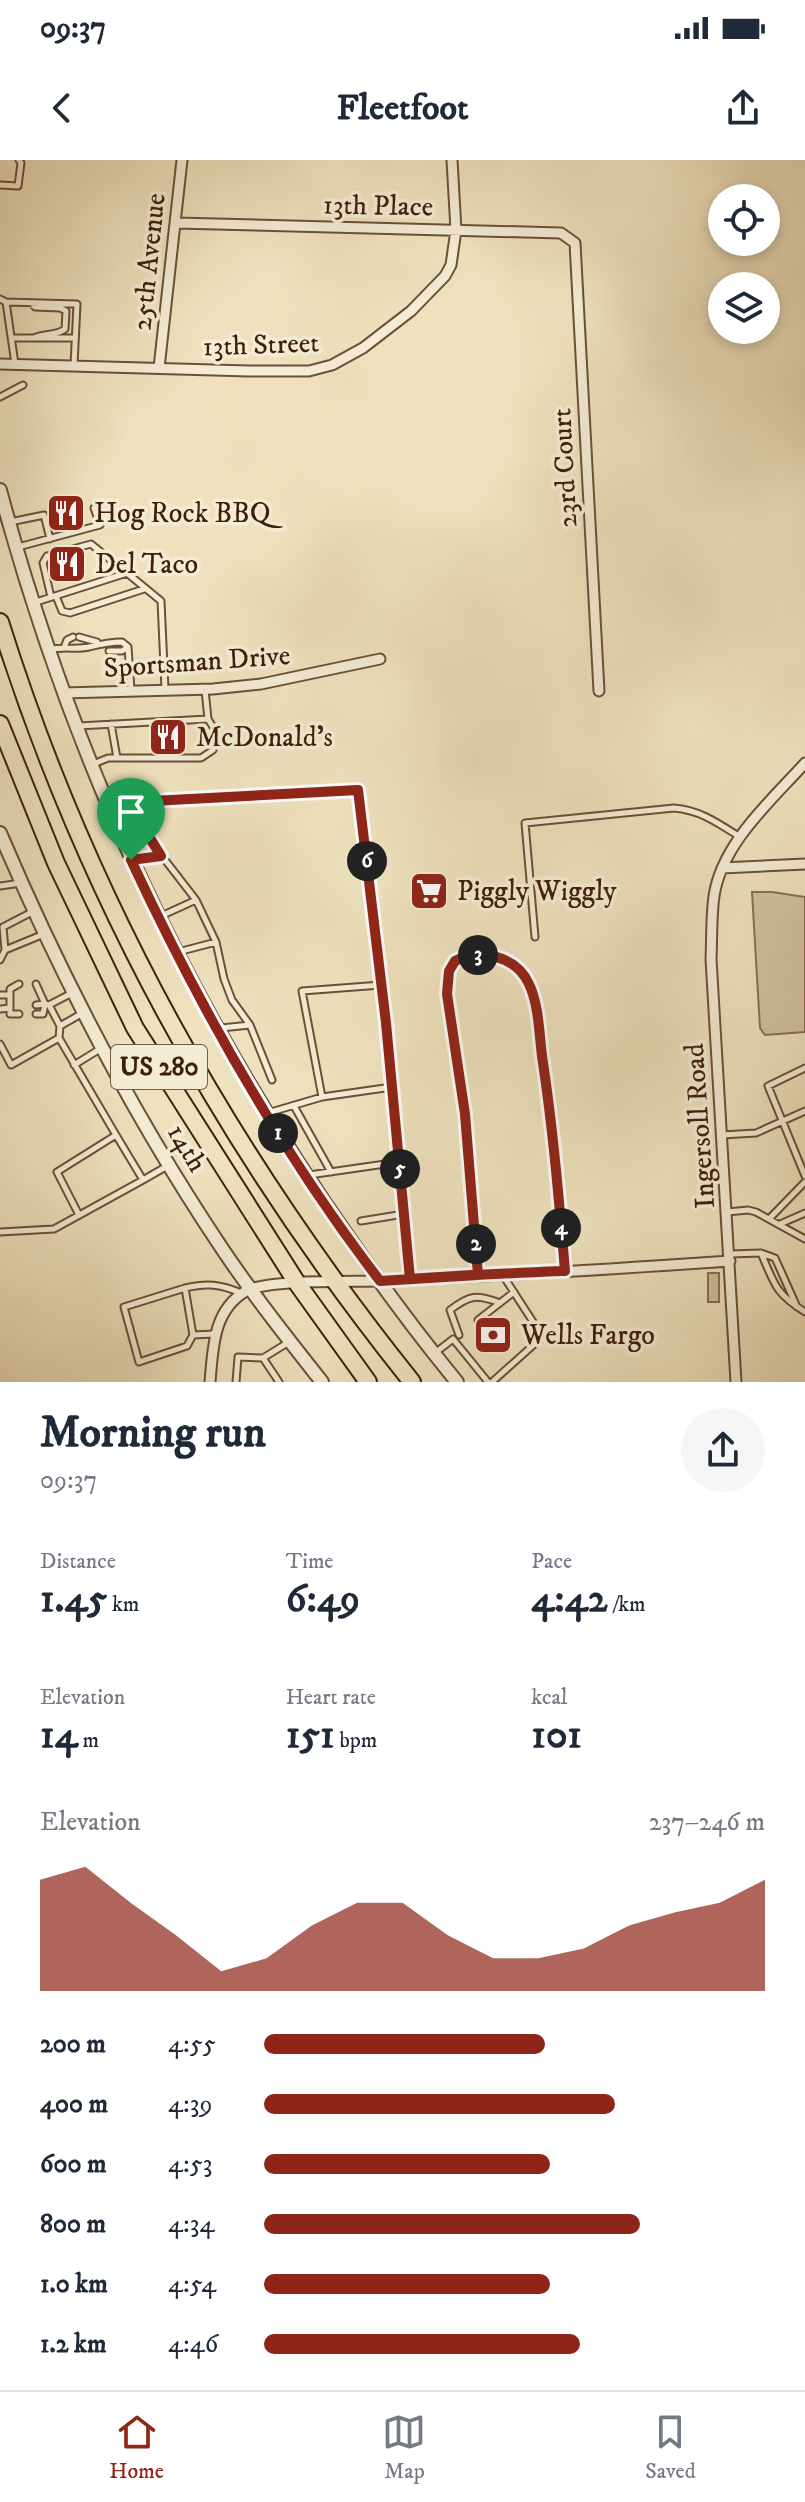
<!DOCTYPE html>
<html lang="en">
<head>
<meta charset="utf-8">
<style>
	:root { --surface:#fff; --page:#f6f6f7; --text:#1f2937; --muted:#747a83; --line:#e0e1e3; --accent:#8f2418 }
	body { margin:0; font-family:"IM FELL DW Pica",serif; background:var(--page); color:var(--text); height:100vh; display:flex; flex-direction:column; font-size:30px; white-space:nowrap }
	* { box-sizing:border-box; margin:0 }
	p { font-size:26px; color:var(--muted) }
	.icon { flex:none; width:44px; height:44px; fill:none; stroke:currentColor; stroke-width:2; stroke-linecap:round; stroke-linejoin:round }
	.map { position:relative; height:1222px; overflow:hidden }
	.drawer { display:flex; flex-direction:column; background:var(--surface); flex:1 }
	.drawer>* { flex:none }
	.tools { position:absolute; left:708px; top:24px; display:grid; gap:16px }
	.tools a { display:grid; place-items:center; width:72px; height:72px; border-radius:50%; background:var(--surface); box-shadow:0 4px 12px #0003; font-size:40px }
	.pin { position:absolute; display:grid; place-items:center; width:68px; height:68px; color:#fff; margin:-82px -34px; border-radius:50% 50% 50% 0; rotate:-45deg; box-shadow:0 0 8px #0007 }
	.pin .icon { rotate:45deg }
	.km { position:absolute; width:40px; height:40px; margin:-20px; border-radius:50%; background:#222; color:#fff; font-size:22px; line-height:40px; text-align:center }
	.round { display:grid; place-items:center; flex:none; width:84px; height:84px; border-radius:42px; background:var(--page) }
	.overview { display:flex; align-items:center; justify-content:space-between; height:136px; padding:0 40px }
	h1 { font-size:44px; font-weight:700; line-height:60px }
	.metrics { display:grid; grid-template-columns:repeat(3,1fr); gap:12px; height:136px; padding:8px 40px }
	.metrics div { display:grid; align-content:center }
	.metrics b { font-size:40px; font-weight:700 }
	.metrics small { font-size:22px; font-weight:400 }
	.metrics p { font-size:22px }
	.chart { height:224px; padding:16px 40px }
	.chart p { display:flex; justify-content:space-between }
	.chart svg { width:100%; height:144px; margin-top:8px; fill:var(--accent); opacity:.7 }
	ul { padding:0 40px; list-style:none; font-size:26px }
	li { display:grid; grid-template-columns:128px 96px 1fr; align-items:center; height:60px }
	li i { height:20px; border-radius:10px; background:var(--accent) }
	.status { display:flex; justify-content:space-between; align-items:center; height:56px; padding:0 40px; background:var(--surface); direction:ltr }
	.status svg { height:22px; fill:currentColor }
	header { display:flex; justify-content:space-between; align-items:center; height:104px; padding:0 40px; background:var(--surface); font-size:36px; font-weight:700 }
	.tab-bar { display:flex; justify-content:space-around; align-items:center; height:112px; border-top:2px solid var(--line); background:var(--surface); font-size:22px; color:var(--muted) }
	.tab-bar a { display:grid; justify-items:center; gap:4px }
	.tab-bar .on { color:var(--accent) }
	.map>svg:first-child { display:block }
	.green { fill:#d0c19f; stroke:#887054; stroke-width:2 }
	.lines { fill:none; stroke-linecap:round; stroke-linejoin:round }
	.service-casing { stroke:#6b5037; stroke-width:9 }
	.minor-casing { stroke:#6b5037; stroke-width:13 }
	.tertiary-casing { stroke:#6b5037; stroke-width:16 }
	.trunk-casing { stroke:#3f1f0a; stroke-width:20 }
	.service { stroke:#f4ecd5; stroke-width:5 }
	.minor { stroke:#f4ecd5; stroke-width:9 }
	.tertiary { stroke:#f4ecd5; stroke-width:12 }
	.trunk { stroke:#eee2be; stroke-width:16 }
	.route-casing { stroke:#fff; stroke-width:16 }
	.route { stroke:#8f2418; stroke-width:10 }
	.labels { text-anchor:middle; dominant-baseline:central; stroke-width:7; stroke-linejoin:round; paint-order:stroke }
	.shield { fill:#f4ecd5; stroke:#755c47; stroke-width:2 }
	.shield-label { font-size:26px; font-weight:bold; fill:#3f1f0a }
	.street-label { font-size:28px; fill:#3f1f0a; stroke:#f4ecd5 }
	.poi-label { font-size:28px; fill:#3f1f0a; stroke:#f4ecd5; text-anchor:start }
</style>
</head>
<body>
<div class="status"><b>09:37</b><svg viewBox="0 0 49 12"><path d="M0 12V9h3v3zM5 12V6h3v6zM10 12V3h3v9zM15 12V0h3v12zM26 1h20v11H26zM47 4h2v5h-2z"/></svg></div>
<header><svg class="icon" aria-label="back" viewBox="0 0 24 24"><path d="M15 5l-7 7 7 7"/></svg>Fleetfoot<svg class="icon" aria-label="share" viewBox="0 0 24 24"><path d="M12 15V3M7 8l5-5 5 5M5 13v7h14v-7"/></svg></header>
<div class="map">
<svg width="805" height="1222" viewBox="0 0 805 1222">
	<rect width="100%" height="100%" fill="#eee2be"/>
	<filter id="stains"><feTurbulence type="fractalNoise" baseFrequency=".0025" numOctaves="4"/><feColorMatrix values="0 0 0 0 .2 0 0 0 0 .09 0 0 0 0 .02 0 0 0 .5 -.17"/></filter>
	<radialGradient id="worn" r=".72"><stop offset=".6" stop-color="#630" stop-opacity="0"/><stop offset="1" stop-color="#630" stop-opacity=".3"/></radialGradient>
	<path class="green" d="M752 732H772L805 737V872L765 875 760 868Z
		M708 1113H719V1142H708Z"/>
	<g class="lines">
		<g class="service-casing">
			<path id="service" d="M0 25 18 26 21 3 19 0
				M0 139 6 142 77 144 74 205
				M6 142 15 204
				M33 144 35 147 60 148 66 151 65 169C56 176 44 173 34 178
				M13 178H75
				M0 237 23 225
				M10 362 44 355 50 379
				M18 387 100 365 94 348
				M56 436 62 451 70 453 144 429
				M51 437 43 403 47 396 91 384 127 413
				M33 443 127 413 161 441 165 529
				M79 477 97 482
				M65 485 67 480 73 477
				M49 490C63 486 75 490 89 487 101 484 109 482 122 482L128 487
				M109 491H122L128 487 131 530
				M205 530 208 559
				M111 564 117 598
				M78 566 208 559 216 572 213 590 201 598H108L91 605
				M162 696 196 740 216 782 224 819 232 840 250 865 221 868
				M132 700 161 696 143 667 133 642 358 630 386 863 410 1119
				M0 726 21 723
				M32 752 3 767 5 790 44 774
				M161 756 196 740
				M535 777 525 663 674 648C700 650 718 663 740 677
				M178 792 216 782
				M0 800 5 790
				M19 824 10 829V854H19
				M36 824 45 844 49 845
				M72 833 49 845 60 866 81 854
				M0 835H10
				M36 845 45 844
				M0 849 10 848
				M36 854H43L45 844
				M250 865 272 920
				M59 878 116 975 57 1012 79 1055
				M0 884 11 905 59 878 60 866
				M74 905 100 889
				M805 908 768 926 805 1016
				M322 937 302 831 381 825
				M294 946 331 1012
				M271 952 322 937 392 927
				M116 975 143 1020 169 1005
				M722 975 756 973 805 951
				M309 1015 399 1002
				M727 1052 748 1050 756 1052 805 1079
				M769 1059 805 1022
				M361 1061 404 1054
				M780 1064 805 1053
				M0 1072 54 1069 143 1020
				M730 1094 761 1093
				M185 1128 124 1147 139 1202 187 1186 193 1175
				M797 1147 775 1098 761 1093C775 1125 775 1133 805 1152
				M478 1160 514 1132
				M214 1174 193 1175 185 1128C207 1123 220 1124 241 1133
				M459 1175 450 1150C470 1135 476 1134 500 1143
				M435 1193 453 1179 488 1222
				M263 1198 279 1222
				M236 1222 238 1197 263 1198 289 1182
				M492 1222 538 1181 537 1168 504 1117"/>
		</g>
		<g class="minor-casing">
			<path id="minor" d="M177 63 561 73 575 83 599 531
				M0 204 249 211H309L332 205 363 188 411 151 445 116 451 105 456 70 452 0
				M159 208 182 0
				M63 533 213 529 261 524 380 499
				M722 708 805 704
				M478 1115 465 954 447 834 449 811 455 801C481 788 516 796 529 824 539 845 539 873 542 896 553 968 559 1040 565 1111
				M210 1222C213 1188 213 1150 246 1131 268 1119 351 1122 379 1121 496 1117 613 1109 730 1101
				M736 1222 711 799C712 778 711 757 714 736 722 683 771 641 805 603"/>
		</g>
		<g class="tertiary-casing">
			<path id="tertiary" d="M0 330C74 605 188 849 352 1082 385 1130 420 1177 457 1222
				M0 673C62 819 135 959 223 1090 254 1136 288 1179 322 1222"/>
		</g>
		<g class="trunk-casing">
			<path id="trunk" d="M0 462C87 740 230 995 412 1222
				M0 564 56 703 135 868 297 1123 368 1222"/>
		</g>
		<use href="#service" class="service"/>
		<use href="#minor" class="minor"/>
		<use href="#tertiary" class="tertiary"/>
		<use href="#trunk" class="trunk"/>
	</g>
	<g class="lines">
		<g class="route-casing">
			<path id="route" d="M131 700C200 848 281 992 380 1121L478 1115 465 954 447 834 449 811 455 801C481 788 516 796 529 824 539 845 539 873 542 896 553 968 559 1040 565 1111 514 1113 462 1115 410 1119L386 863 358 630 133 642 143 667 161 696 131 700"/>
		</g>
		<use href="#route" class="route"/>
	</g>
	<defs>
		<g id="restaurant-square" transform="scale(2)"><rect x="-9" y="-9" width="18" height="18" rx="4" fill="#8f2418" stroke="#f4ecd5"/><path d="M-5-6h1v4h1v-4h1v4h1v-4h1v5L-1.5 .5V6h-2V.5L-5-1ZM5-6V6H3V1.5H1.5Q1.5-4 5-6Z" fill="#fff"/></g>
		<g id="supermarket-square" transform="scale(2)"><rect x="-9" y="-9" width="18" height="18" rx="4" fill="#8f2418" stroke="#f4ecd5"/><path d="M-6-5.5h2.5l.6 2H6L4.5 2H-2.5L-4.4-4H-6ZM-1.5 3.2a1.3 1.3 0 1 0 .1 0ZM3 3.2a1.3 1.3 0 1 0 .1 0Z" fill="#fff"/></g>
		<g id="bank-square" transform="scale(2)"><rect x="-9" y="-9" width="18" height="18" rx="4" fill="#8f2418" stroke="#f4ecd5"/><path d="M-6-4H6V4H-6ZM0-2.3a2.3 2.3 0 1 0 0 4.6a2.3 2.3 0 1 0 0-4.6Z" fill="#fff"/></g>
	</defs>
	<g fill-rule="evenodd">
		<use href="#restaurant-square" x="66" y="353"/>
		<use href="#restaurant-square" x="67" y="404"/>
		<use href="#restaurant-square" x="168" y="577"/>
		<use href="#supermarket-square" x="429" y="731"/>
		<use href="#bank-square" x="493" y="1175"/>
	</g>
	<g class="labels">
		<rect class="shield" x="111" y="885" width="96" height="44" rx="6"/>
		<g class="shield-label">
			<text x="159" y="907">US 280</text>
		</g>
		<g class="street-label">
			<text transform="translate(378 46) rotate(1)">13th Place</text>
			<text transform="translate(149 102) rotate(-84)">25th Avenue</text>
			<text transform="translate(261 185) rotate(-2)">13th Street</text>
			<text transform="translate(565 308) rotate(-93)">23rd Court</text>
			<text transform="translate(197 502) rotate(-4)">Sportsman Drive</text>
			<text transform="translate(700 966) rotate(-94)">Ingersoll Road</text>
			<text transform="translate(187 988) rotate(59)">14th</text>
		</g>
		<g class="poi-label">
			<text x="94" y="353">Hog Rock BBQ</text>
			<text x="95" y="404">Del Taco</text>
			<text x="196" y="577">McDonald's</text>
			<text x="457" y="731">Piggly Wiggly</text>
			<text x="521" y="1175">Wells Fargo</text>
		</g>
	</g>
	<rect width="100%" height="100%" filter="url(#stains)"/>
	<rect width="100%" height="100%" fill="url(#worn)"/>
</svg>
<div class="tools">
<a><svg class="icon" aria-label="locate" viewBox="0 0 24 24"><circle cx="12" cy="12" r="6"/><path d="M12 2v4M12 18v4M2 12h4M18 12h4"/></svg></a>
<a><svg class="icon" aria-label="layers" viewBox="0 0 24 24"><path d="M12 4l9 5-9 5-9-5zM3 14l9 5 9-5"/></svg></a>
</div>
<div class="pin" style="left:131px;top:700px;background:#1e9e55"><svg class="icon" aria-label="arrive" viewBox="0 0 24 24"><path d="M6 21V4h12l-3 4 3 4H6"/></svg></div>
<b class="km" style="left:278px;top:973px">1</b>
<b class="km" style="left:476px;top:1084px">2</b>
<b class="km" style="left:478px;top:795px">3</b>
<b class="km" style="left:561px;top:1068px">4</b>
<b class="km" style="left:400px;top:1009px">5</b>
<b class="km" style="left:367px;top:701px">6</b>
</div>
<section class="drawer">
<div class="overview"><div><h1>Morning run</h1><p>09:37</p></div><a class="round"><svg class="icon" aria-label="share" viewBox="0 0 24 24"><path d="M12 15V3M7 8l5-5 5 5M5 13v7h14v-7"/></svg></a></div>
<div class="metrics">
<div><p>Distance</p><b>1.45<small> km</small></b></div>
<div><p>Time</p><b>6:49</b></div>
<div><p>Pace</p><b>4:42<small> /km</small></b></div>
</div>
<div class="metrics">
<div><p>Elevation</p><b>14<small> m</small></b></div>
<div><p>Heart rate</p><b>151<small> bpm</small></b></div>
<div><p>kcal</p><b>101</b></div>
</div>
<div class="chart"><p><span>Elevation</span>237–246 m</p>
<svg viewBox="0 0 160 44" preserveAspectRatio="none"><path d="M0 44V10L10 6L20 17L30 27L40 38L50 34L60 24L70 17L80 17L90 27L100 34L110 34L120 31L130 24L140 20L150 17L160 10V44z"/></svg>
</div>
<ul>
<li><b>200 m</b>4:55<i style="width:56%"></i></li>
<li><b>400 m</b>4:39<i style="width:70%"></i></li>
<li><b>600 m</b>4:53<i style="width:57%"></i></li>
<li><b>800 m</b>4:34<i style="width:75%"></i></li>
<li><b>1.0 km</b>4:54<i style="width:57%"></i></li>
<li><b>1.2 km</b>4:46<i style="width:63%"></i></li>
</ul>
</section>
<nav class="tab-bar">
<a class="on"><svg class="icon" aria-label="home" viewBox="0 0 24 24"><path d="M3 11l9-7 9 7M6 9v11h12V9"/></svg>Home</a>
<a><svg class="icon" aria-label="map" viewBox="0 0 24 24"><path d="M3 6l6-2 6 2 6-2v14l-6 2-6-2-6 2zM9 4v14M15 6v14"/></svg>Map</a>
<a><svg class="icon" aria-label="saved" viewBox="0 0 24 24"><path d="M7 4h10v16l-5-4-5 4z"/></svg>Saved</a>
</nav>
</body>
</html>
